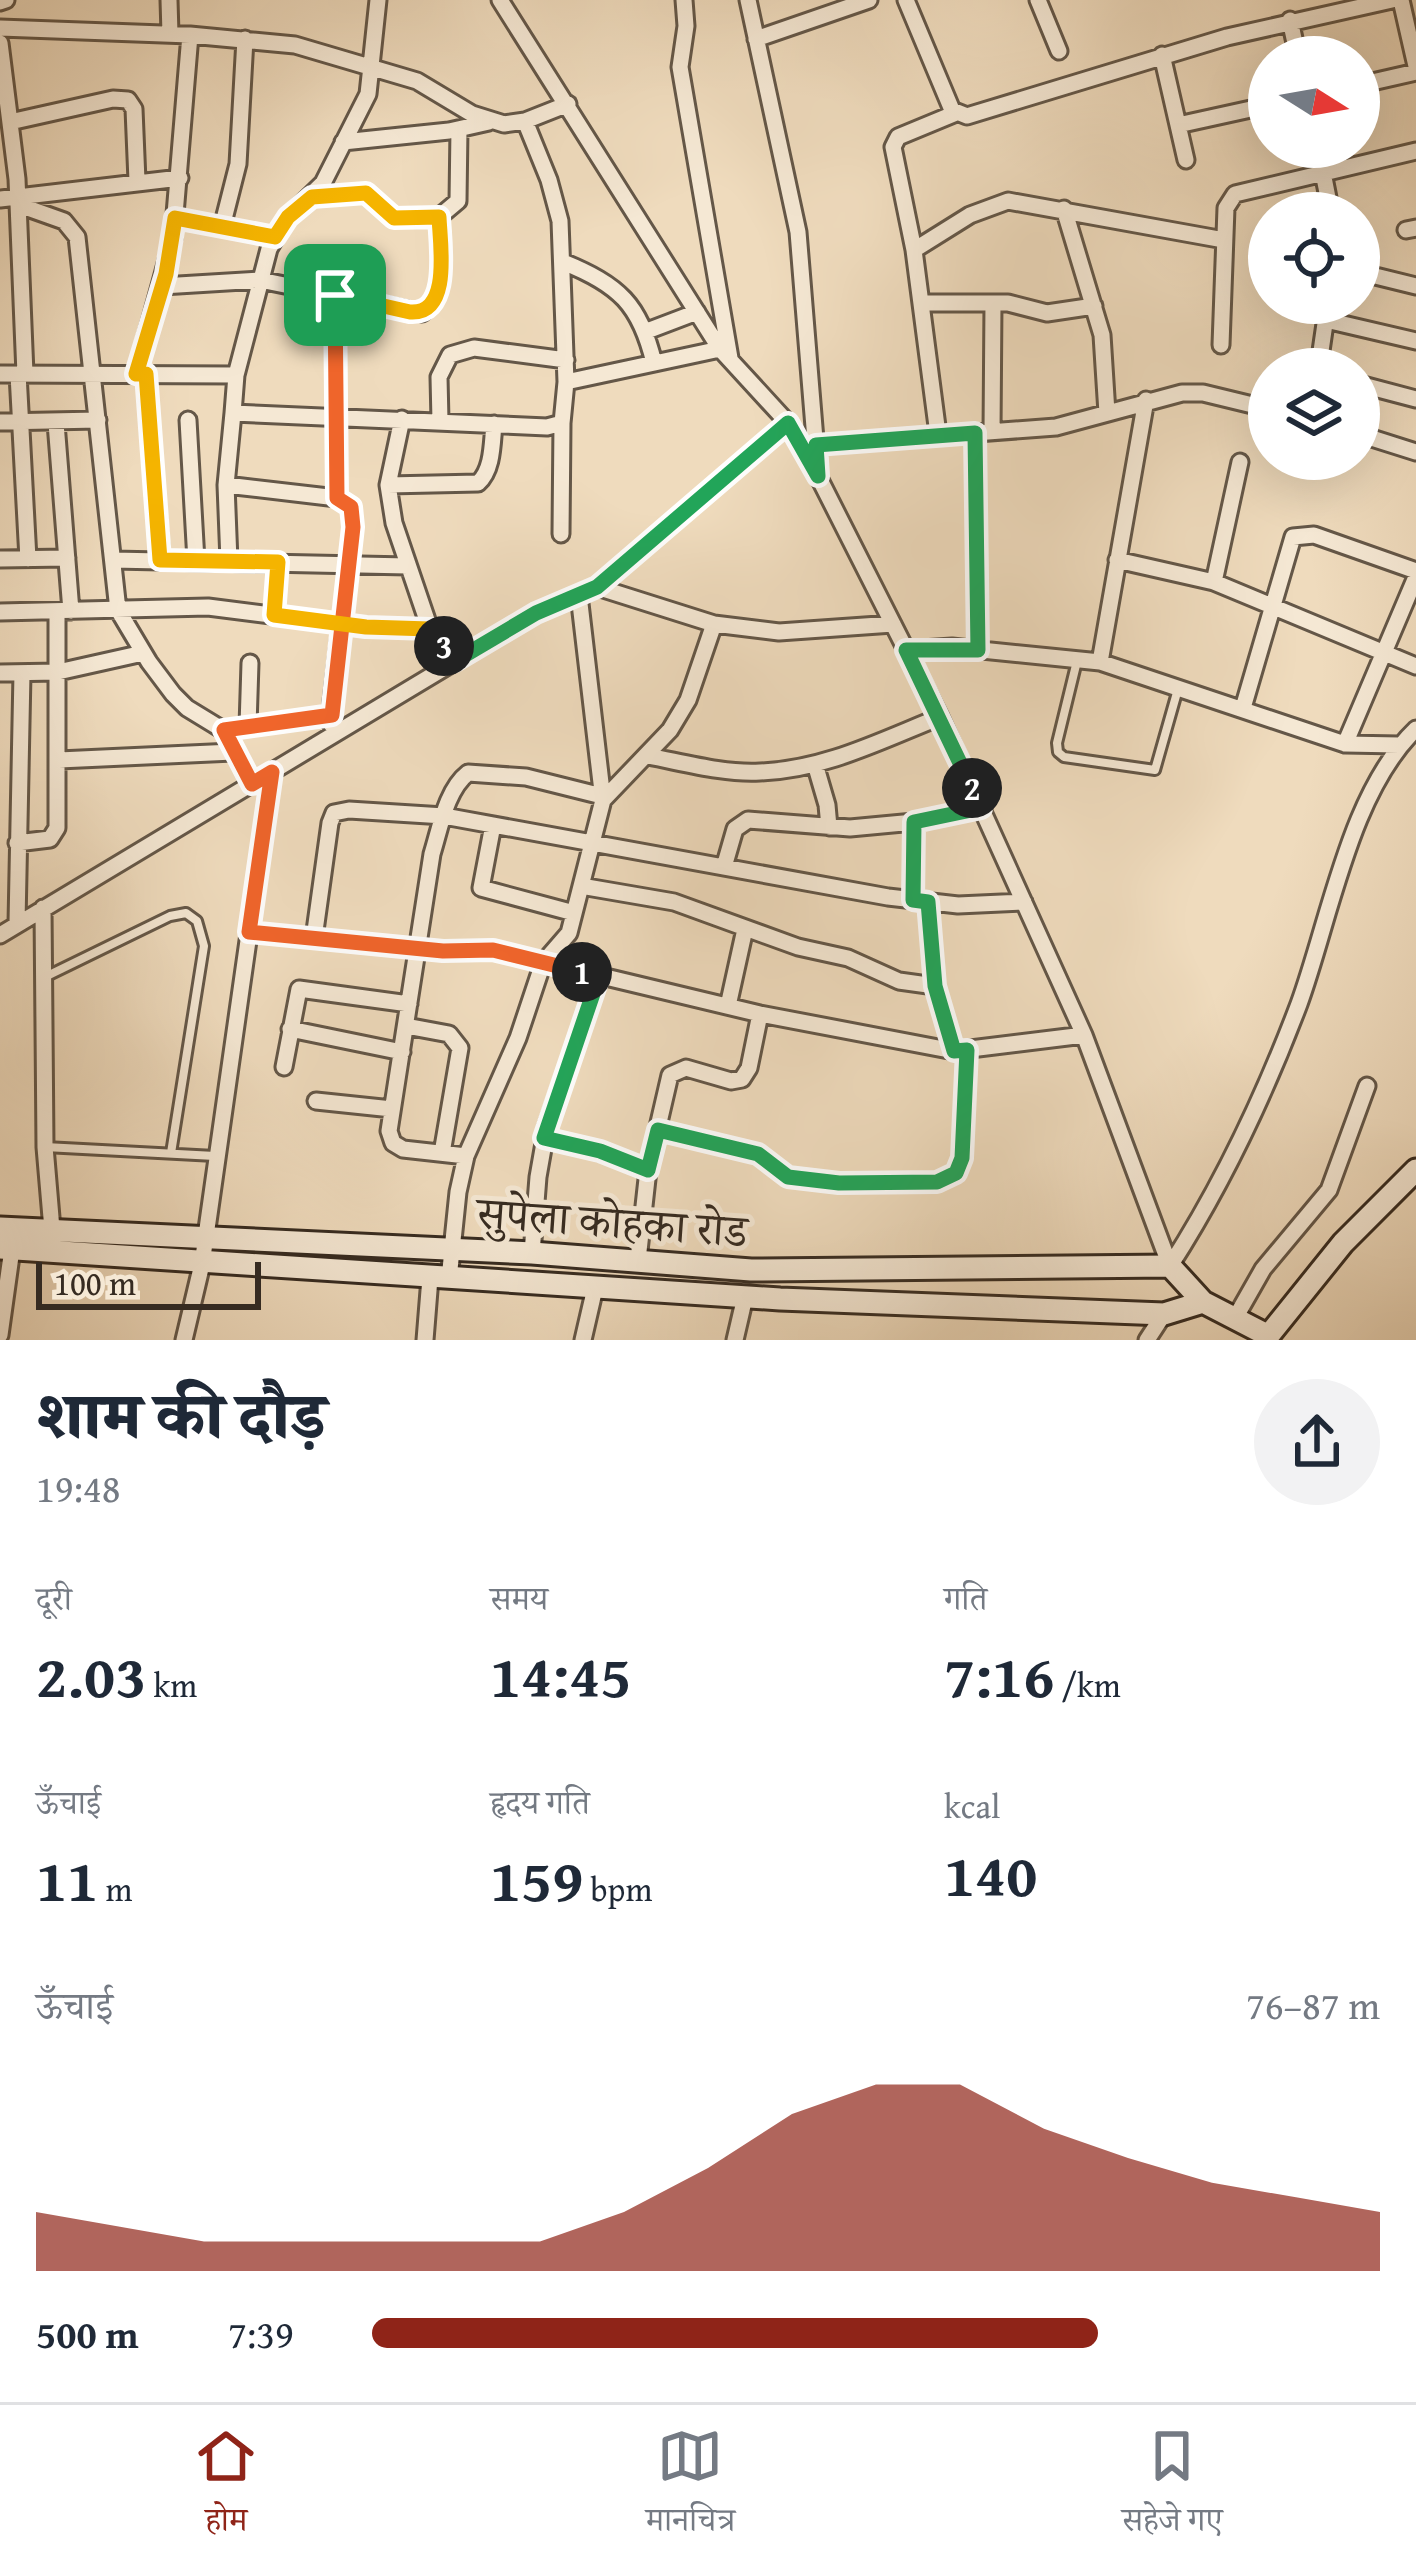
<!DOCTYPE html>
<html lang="hi">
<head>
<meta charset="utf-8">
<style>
	:root { --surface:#fff; --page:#f2f2f3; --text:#1f2937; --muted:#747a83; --line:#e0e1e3; --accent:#8f2418 }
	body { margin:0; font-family:"Gentium Book Plus","Noto Serif Devanagari",serif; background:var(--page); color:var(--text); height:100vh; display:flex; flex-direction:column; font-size:45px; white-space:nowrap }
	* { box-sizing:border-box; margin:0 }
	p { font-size:39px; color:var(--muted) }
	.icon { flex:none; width:66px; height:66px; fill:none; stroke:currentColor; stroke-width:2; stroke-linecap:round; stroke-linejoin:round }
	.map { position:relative; height:1340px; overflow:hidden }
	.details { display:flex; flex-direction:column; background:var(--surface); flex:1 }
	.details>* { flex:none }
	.needle { width:78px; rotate:101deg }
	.controls { position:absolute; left:1248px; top:36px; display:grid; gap:24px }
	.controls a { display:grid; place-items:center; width:132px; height:132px; border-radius:50%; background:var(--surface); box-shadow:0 12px 48px #0002; font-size:60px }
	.scale { position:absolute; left:36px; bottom:30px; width:225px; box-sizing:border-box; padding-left:12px; border:6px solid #362b21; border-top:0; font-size:33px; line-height:42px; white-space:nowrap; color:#362b21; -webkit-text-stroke:9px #f5e8d4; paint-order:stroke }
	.pin { position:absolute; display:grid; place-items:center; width:102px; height:102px; color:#fff; margin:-51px; border-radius:24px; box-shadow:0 6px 18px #0006 }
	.km { position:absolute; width:60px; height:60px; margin:-30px; border-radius:50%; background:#222; color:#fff; font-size:33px; line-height:60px; text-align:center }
	.round { display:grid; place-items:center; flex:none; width:126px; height:126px; border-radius:63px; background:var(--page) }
	.headline { display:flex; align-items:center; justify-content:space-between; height:204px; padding:0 36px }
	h1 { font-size:66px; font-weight:800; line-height:90px }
	.figures { display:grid; grid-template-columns:repeat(3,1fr); gap:18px; height:204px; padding:12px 36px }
	.figures div { display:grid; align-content:center }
	.figures b { font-size:60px; font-weight:800 }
	.figures small { font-size:33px; font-weight:400 }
	.figures p { font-size:33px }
	.chart { height:336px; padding:24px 36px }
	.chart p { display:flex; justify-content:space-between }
	.chart svg { width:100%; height:216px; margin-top:12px; fill:var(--accent); opacity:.7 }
	ul { padding:0 36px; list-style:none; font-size:39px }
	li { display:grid; grid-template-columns:192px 144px 1fr; align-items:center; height:90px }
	li i { height:30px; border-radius:15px; background:var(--accent) }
	.dock { display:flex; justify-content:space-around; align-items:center; height:168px; border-top:3px solid var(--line); background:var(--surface); font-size:33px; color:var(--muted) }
	.dock a { display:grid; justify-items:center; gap:6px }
	.dock .current { color:var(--accent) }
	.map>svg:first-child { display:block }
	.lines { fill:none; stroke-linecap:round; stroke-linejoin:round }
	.lane-casing { stroke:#645748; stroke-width:14 }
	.street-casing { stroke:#645748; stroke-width:21 }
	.secondary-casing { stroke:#362b21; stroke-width:27 }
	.lane { stroke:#f5e8d4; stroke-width:8 }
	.street { stroke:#f5e8d4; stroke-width:15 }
	.secondary { stroke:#f5e8d4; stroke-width:21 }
	.split-1-casing { stroke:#fff; stroke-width:24 }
	.split-2-casing { stroke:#fff; stroke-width:24 }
	.split-3-casing { stroke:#fff; stroke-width:24 }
	.split-4-casing { stroke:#fff; stroke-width:24 }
	.split-1 { stroke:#f0652b; stroke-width:15 }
	.split-2 { stroke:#22a559; stroke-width:15 }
	.split-3 { stroke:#22a559; stroke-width:15 }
	.split-4 { stroke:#f5b400; stroke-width:15 }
	.labels { text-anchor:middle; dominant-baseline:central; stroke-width:10; stroke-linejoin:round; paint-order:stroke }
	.street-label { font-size:45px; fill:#362b21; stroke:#f5e8d4 }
</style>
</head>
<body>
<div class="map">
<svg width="1416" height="1340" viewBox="0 0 1416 1340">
	<rect width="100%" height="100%" fill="#efdbbd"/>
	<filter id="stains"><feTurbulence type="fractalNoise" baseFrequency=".00167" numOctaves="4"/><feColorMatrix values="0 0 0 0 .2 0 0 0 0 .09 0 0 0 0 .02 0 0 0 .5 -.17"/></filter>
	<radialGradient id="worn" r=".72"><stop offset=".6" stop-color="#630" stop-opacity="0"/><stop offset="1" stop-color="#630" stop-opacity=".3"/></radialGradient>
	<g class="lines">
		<g class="lane-casing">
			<path id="lane" d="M1077 661 1057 743 1058 752 1064 757 1155 770 1178 689
				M47 976 170 916 186 913 197 921 204 946 171 1153
				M45 1147 215 1156"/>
		</g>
		<g class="street-casing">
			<path id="street" d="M169 0 170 34
				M378 0 368 94 323 183 288 217 269 249 236 375 233 413 547 427 562 423 566 382 560 221 549 180 525 121
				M500 0 720 349 788 423 813 468
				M684 0 686 26 680 67 730 358
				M748 0 798 232 818 476 940 717 1084 1035 1170 1266
				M906 0 952 110 967 116 1227 37 1392 0
				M1038 0 1059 51
				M1401 0 1416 66
				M0 2 6 0
				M1290 20 1298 57
				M0 28 190 35 295 45 417 81 472 114 504 124 525 121 568 104
				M756 39 869 0
				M0 43 17 179 25 374
				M1162 55 1186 160
				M1359 85 1416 72
				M10 122 113 99 128 100 134 109 137 181
				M1178 125 1269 105
				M343 142 449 131 489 122
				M1318 147 1331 213
				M312 197 366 193 394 218 439 217 458 201 459 129
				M0 199 180 178
				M19 205 64 221 77 237 118 610 149 662 173 694 187 708 223 730 252 784
				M1064 209 1102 335 1107 413
				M175 218 275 237
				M222 227 238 164 245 39
				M1406 230 1416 228
				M914 250 970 215 1008 201 1224 240
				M563 262C619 285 640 304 654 363
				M1359 272 1416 286
				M162 286 260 280 422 313C449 293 440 247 439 217
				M335 295 337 498
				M922 303H1008L1047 313 1094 306
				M1326 320 1416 341
				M647 331 697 312
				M1221 345 1226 208 1235 194 1416 151
				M1326 369 1321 351 1328 303
				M0 374 236 375
				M18 374 28 559
				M136 374 173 238 190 35
				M146 374 161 560
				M566 382 720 349
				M1359 384 1416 399
				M402 419 388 485 394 523 430 629 455 661
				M188 420 196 561
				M440 421 439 377 450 355 474 348 566 360
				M0 422 98 420
				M56 423 71 611
				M992 432 993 303
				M975 433 978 650
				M938 434 914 250 893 147 898 137 956 113
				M1359 434 1416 452
				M816 445 1056 427 1182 393H1203L1269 409
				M226 485 337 498 351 507 353 527 332 701 331 724 337 731
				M388 485 478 483C493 470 492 443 494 424
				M561 534 562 423
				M0 559 67 558
				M113 560 408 566
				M1117 560 1214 582 1416 666
				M229 561 226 485 233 413
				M1214 582 1240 462
				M597 587 714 624 779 632 893 624
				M0 612 208 607 366 627 430 629
				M274 615 278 562
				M906 650 952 647 1100 662 1345 744 1399 745
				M1100 662 1146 400
				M0 673 58 672 143 653
				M1243 708 1293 537 1314 535 1416 571
				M248 726 250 663
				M223 730 332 715
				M1345 744 1416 577
				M648 756C685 763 724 774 760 772 824 770 882 740 940 717
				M59 760 233 752
				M815 764 827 805 829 827
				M603 800 670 730 688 700 714 624
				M493 825 481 888 574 913
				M17 843 50 839 57 828V612
				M724 867 735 829 748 820 850 828 914 822 981 807
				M581 886 674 902 798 947 848 958 899 981 935 986
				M913 900 914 822
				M928 902 935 986 954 1051
				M43 908 45 1147 53 1241
				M17 923 22 673
				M249 932 443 951 493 950 760 1014 954 1051 1084 1035
				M0 935 536 613 597 587 788 423
				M314 938 330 823 334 813 349 810 444 816 888 897 958 905 1024 902
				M728 1006 745 929
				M406 1026 449 1034 460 1048 442 1153
				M290 1029 402 1052
				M284 1067 299 989 409 1004
				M316 1101 392 1109
				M658 1130 758 1154 788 1177 839 1183 937 1182 956 1173 962 1158 967 1050
				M544 1138 600 1151 648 1170
				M466 1156 403 1149 393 1143 389 1131 432 854C440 829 446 790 468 773L526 777 602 796
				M532 1253 538 1177 547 1126 599 976
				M638 1260 648 1170 670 1075 686 1068 731 1081 742 1079 749 1068 760 1014
				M1170 1266C1222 1185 1265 1094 1299 1004 1330 919 1350 792 1416 729
				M449 1279 458 1192 466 1156 518 1038 543 963 569 933 603 800 579 595
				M1234 1320 1263 1269 1329 1190 1367 1086
				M0 1335 12 1249
				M184 1340 202 1264 272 772
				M425 1340 430 1278
				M583 1340 595 1288
				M735 1340 745 1297
				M1147 1340 1164 1314"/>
		</g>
		<g class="secondary-casing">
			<path id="secondary" d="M0 1228 532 1253 751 1270 1170 1266 1203 1302 1267 1335
				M0 1248 780 1299 1164 1314 1203 1302
				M1265 1340 1343 1243 1416 1170"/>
		</g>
		<use href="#lane" class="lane"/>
		<use href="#street" class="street"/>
		<use href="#secondary" class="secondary"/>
	</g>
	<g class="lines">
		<g class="split-1-casing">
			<path id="split-1" d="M335 295 337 498 351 507 353 527 332 715 224 730 252 784 272 772 249 932 443 951 493 950 582 972"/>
		</g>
		<g class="split-2-casing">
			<path id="split-2" d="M582 972 599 976 544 1138 600 1151 648 1170 658 1130 758 1154 788 1177 839 1183 937 1182 956 1173 962 1158 967 1050 954 1051 935 986 928 902 913 900 914 822 981 808 972 788"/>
		</g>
		<g class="split-3-casing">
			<path id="split-3" d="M444 646 455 661 536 613 597 587 788 423 818 476 816 445 975 433 978 650H906L972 788"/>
		</g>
		<g class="split-4-casing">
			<path id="split-4" d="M335 295 410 312C452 315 440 244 439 217L394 218 366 193 312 197 288 217 275 237 175 218 166 274 136 374H146L160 560 278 562 274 615 366 627 430 629 444 646"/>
		</g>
		<use href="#split-1" class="split-1"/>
		<use href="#split-2" class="split-2"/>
		<use href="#split-3" class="split-3"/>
		<use href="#split-4" class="split-4"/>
	</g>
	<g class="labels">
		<g class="street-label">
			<text transform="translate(612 1221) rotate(4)">सुपेला कोहका रोड</text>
		</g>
	</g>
	<rect width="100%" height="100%" filter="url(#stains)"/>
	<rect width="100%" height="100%" fill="url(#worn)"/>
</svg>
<div class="controls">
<a><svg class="needle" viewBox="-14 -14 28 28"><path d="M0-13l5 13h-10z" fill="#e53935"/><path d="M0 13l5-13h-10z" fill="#747a83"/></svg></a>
<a><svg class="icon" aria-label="locate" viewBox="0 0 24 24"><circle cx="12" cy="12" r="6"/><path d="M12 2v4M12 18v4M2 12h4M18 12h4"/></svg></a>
<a><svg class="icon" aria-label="layers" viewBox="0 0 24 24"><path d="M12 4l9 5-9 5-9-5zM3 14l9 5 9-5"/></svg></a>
</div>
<div class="scale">100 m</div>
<div class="pin" style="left:335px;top:295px;background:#1e9e55"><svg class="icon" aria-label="arrive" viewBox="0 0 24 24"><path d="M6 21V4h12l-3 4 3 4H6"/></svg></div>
<b class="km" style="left:582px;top:972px">1</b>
<b class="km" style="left:972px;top:788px">2</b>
<b class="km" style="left:444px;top:646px">3</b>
</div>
<section class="details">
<div class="headline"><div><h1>शाम की दौड़</h1><p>19:48</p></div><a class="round"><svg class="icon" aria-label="share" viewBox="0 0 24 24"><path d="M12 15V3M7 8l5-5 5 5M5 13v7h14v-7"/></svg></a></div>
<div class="figures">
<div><p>दूरी</p><b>2.03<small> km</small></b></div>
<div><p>समय</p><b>14:45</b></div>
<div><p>गति</p><b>7:16<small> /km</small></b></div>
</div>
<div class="figures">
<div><p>ऊँचाई</p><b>11<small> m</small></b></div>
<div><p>हृदय गति</p><b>159<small> bpm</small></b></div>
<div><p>kcal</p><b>140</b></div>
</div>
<div class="chart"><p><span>ऊँचाई</span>76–87 m</p>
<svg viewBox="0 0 160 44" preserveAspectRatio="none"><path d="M0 44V32L10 35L20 38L30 38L40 38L50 38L60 38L70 32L80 23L90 12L100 6L110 6L120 15L130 21L140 26L150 29L160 32V44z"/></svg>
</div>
<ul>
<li><b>500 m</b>7:39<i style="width:72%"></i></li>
</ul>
</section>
<nav class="dock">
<a class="current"><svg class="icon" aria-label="home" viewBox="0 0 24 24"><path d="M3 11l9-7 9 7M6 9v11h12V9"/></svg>होम</a>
<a><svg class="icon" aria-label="map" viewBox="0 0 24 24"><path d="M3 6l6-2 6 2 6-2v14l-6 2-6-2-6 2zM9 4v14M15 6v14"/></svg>मानचित्र</a>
<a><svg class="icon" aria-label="saved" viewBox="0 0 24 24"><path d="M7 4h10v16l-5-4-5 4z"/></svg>सहेजे गए</a>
</nav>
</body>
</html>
